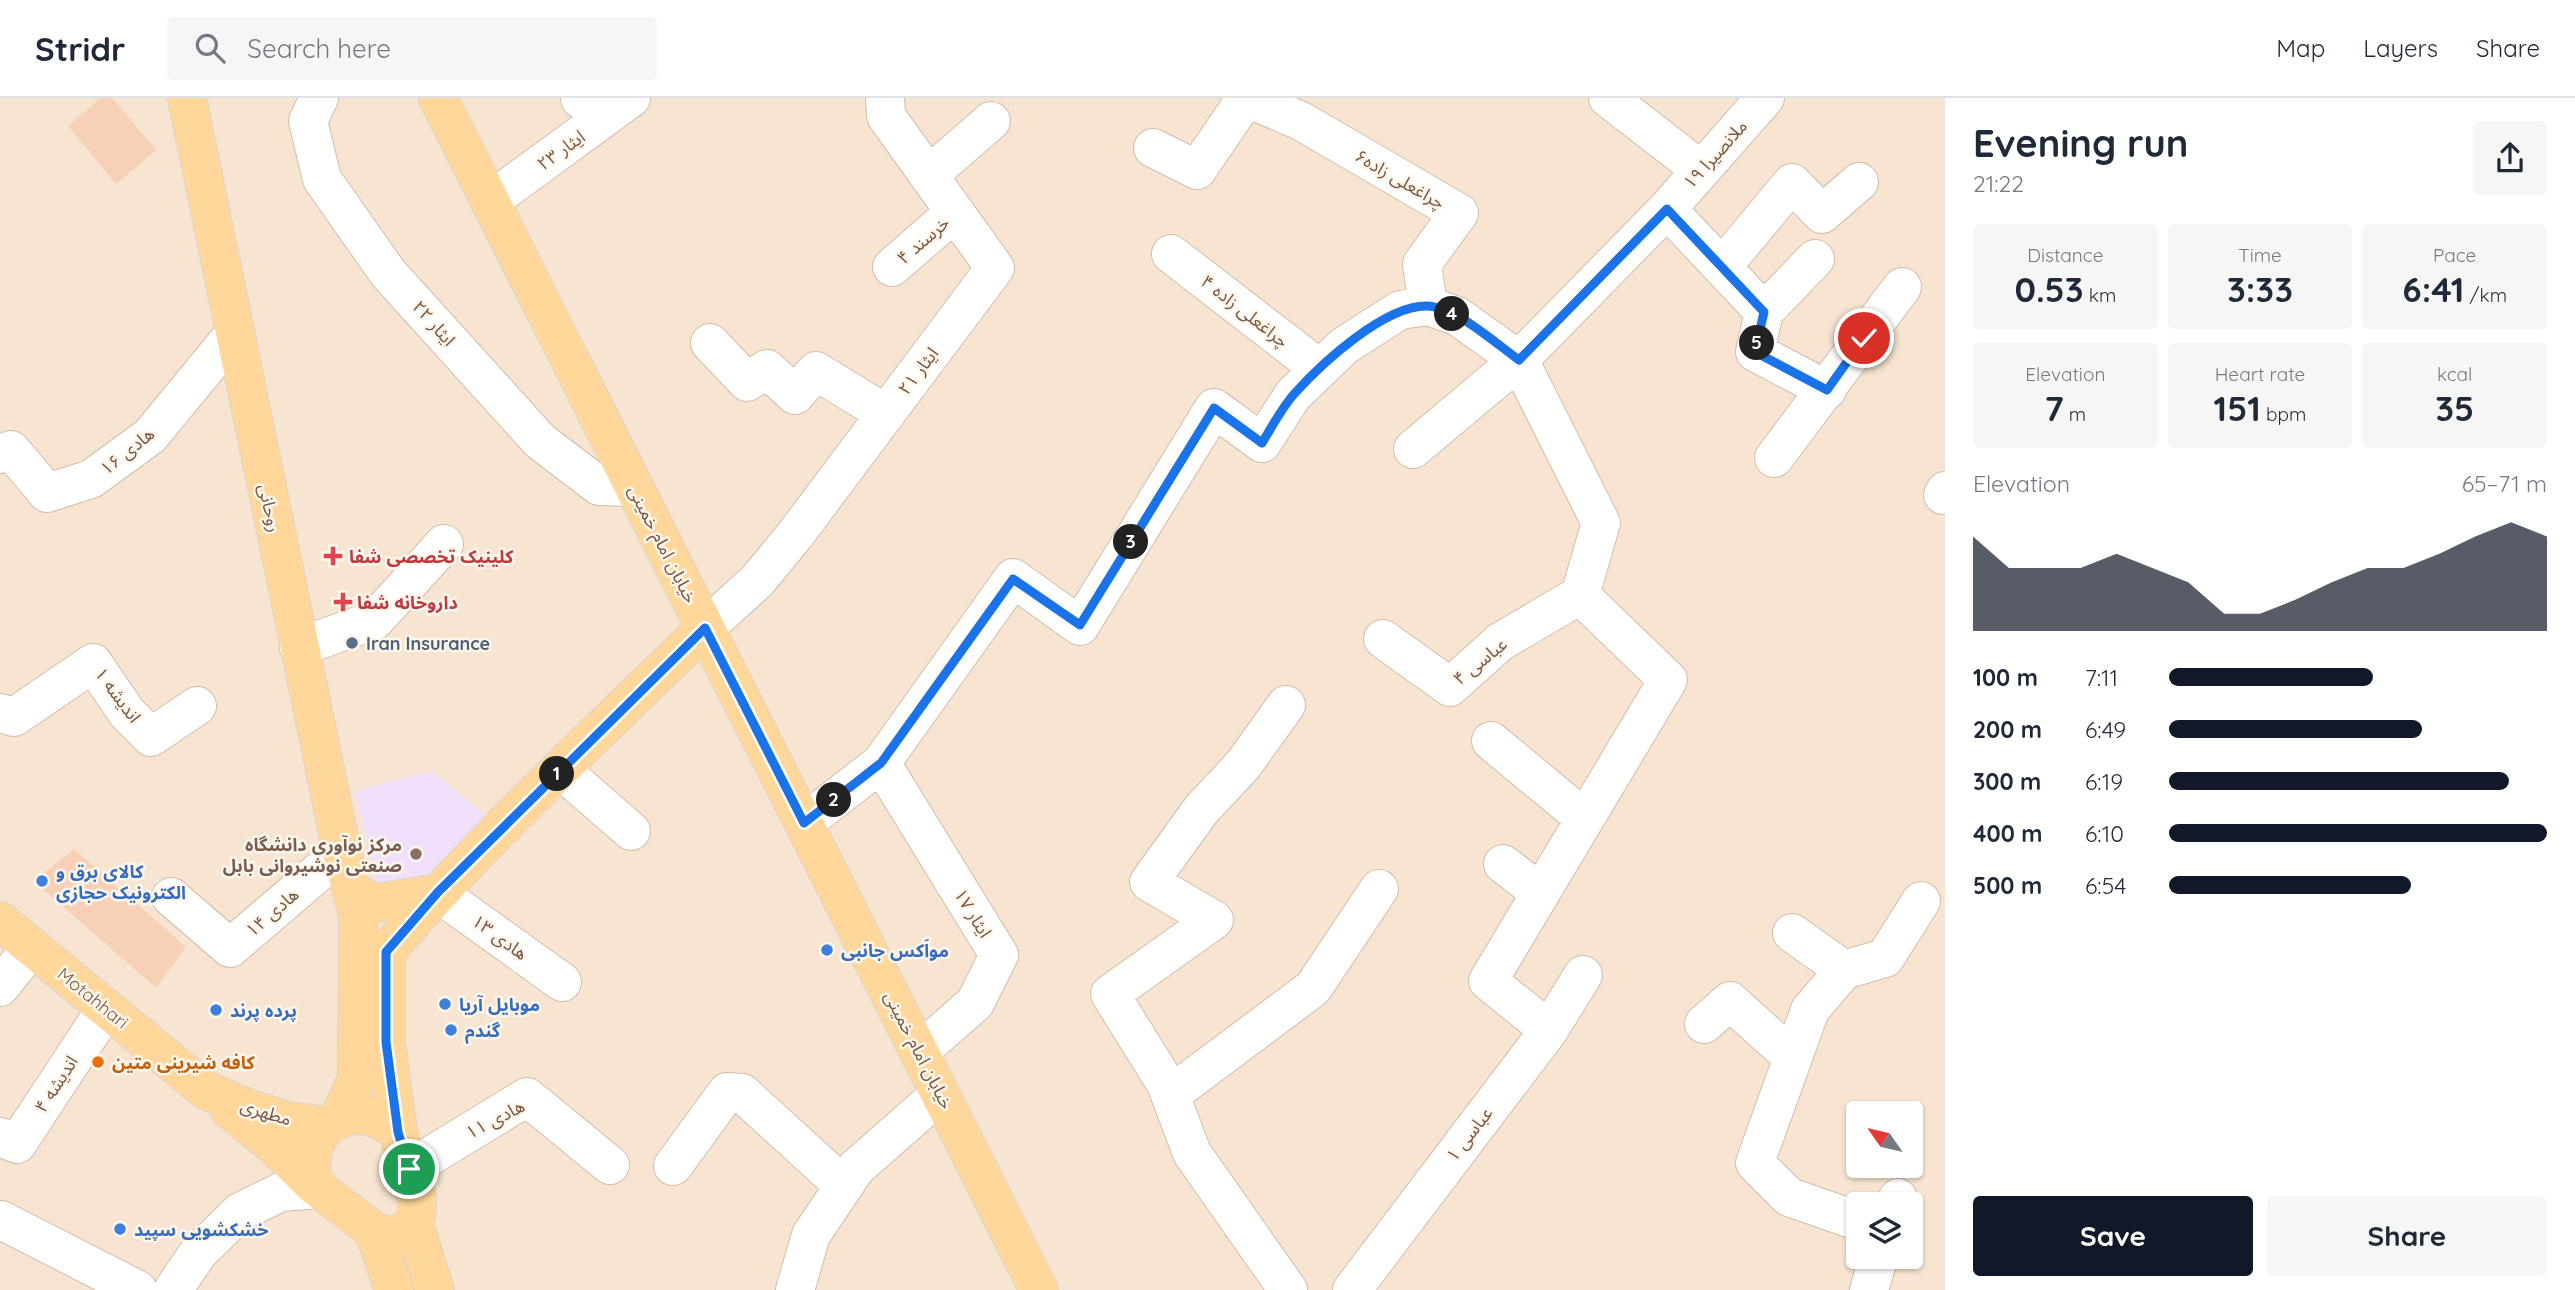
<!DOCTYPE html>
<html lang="en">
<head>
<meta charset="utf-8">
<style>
	:root { --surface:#fff; --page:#f6f6f7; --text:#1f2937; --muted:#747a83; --line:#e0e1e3; --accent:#111827 }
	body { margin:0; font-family:Quicksand,"Noto Sans Arabic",sans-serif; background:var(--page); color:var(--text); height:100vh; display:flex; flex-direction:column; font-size:26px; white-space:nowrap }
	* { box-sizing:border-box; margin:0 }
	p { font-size:23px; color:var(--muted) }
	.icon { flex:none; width:38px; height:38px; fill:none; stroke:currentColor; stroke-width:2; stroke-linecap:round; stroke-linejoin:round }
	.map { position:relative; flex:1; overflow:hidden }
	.details { display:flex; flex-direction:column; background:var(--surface); width:630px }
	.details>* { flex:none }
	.needle { width:46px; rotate:304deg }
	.tools { position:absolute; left:1846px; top:1003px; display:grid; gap:14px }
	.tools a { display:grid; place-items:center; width:77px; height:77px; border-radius:7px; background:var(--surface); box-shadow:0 2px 5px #0004; font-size:35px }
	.pin { position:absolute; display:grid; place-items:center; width:60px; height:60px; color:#fff; margin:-30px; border:4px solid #fff; border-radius:50%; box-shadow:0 2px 7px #0007 }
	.km { position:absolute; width:35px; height:35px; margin:-18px; border-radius:50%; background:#222; color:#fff; font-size:19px; line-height:35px; text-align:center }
	.round { display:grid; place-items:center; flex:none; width:74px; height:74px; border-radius:7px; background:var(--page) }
	.headline { display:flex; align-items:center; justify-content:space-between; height:119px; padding:0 28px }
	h1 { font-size:38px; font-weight:800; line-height:52px }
	.stats { display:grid; grid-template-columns:repeat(3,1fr); gap:10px; height:119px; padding:7px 28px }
	.stats div { display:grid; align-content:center; border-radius:7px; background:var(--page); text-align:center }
	.stats b { font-size:35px; font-weight:800 }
	.stats small { font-size:19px; font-weight:400 }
	.stats p { font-size:19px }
	.chart { height:196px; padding:14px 28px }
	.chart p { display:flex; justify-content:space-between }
	.chart svg { width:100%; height:126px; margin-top:7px; fill:var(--accent); opacity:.7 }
	.cta { display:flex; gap:14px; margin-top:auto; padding:14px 28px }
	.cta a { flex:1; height:80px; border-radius:7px; background:var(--accent); color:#fff; font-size:28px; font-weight:800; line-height:80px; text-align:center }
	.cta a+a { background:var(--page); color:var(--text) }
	ul { padding:0 28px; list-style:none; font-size:23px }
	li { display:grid; grid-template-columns:112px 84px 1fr; align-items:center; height:52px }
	li i { height:18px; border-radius:9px; background:var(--accent) }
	header { display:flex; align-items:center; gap:42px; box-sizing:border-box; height:98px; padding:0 35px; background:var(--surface); border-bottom:2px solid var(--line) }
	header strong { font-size:33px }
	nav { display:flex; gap:38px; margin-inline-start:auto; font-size:24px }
	.search { width:490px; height:63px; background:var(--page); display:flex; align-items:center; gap:18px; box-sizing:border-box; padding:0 24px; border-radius:7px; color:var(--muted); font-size:26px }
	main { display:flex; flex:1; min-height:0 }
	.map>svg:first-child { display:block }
	.residential { fill:#f7e5d1; fill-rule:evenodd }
	.education { fill:#f1e0fb }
	.building { fill:#f7d0b8 }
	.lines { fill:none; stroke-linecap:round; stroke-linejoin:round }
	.minor-casing { stroke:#d4bcab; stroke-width:40 }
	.major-casing { stroke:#dcd4cf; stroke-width:40 }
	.minor { stroke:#fff; stroke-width:38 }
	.major { stroke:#ffd79a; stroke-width:38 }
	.route-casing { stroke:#fff; stroke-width:14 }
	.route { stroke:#1a73e8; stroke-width:9 }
	.health-dot { fill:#e0444e; stroke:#fff7ec; stroke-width:2.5 }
	.service-dot { fill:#5c6f8a; stroke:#fff7ec; stroke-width:2.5 }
	.education-dot { fill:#8d6e63; stroke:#fff7ec; stroke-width:2.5 }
	.shop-dot { fill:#3f7fe0; stroke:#fff7ec; stroke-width:2.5 }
	.food-dot { fill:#e8710a; stroke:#fff7ec; stroke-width:2.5 }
	.labels { text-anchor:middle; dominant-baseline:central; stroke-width:5; stroke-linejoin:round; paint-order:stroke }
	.street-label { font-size:18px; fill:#7a5846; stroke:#fff7ec }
	.health-label { font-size:18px; font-weight:bold; fill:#be3a42; stroke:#fff7ec; text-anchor:start }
	.service-label { font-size:18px; font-weight:bold; fill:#4e5e75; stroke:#fff7ec; text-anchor:start }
	.education-label { font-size:18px; font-weight:bold; fill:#785e54; stroke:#fff7ec; text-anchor:end }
	.shop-label { font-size:18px; font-weight:bold; fill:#366cbe; stroke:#fff7ec; text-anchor:start }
	.food-label { font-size:18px; font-weight:bold; fill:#c56008; stroke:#fff7ec; text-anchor:start }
</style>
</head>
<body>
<header>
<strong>Stridr</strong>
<div class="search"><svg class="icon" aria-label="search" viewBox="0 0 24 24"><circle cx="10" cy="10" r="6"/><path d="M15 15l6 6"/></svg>Search here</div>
<nav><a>Map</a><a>Layers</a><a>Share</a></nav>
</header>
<main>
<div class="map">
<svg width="1945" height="1192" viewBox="0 0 1945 1192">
	<rect width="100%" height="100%" fill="#fef3e3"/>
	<path class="residential" d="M0 0H1945V1192H0ZM1858 1015H1911V1068H1858ZM1858 1106H1911V1158H1858Z"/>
	<path class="education" d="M433 673 494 725 431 787 379 798 355 693Z"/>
	<path class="building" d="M101 0H112L156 52 116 86 68 28Z
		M74 751 186 849 156 890 34 783Z"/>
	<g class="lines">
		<g class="minor-casing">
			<path id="minor" d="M319 0 308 23 322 81 388 175 540 343 599 388 634 389
				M1247 0 1301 23 1459 115 1422 166 1428 208
				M1608 0 1701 72
				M580 1 581 0
				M1153 50 1197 72 1246 0
				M929 77 991 23
				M490 103 631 0
				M1667 111 1764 214 1755 254 1827 292
				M1171 156 1320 271
				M892 169 955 114
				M1722 169 1792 85 1822 116 1859 84
				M1764 214 1815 161
				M710 245 747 284 767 271 795 297 816 273 886 316
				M1413 351 1519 262 1667 111 1765 0
				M0 356 11 352 47 395 91 381 150 338 234 236
				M1774 360 1902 189
				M1943 397 1945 393
				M705 530 757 483 795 437 995 170 886 18 885 0
				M1383 541 1450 589 1500 544 1580 497
				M299 549 375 522 444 446
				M1286 607 1243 667 1201 712 1149 784 1214 822 1110 896 1166 986 1192 1055 1288 1192
				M0 615 14 619 93 565 127 615 151 639 197 608
				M1491 643 1585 721
				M881 665 999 857 975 905 919 954
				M561 672 631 733
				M804 725 881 665 1013 480 1080 528 1214 310 1262 345 1293 297 1344 248 1400 212 1428 208 1457 218 1519 262 1601 425 1580 497 1668 582 1488 883 1549 932
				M1503 766 1541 795
				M438 795 562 884
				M171 799 230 850 342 754
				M1792 835 1844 872
				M0 889 32 849
				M1704 926 1730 903 1793 960
				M1170 997 1313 890 1379 791
				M0 1039 17 1046 106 911
				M673 1068 727 994 742 995 844 1088
				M409 1071 527 999 610 1067
				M1896 1106 1898 1100
				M1 1122 138 1192
				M1858 1123 1789 1099 1755 1065 1810 912 1844 872 1885 860 1921 803
				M173 1192 198 1155 240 1114 281 1094 320 1091
				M795 1192 811 1137 856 1070 940 996
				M1352 1192 1549 932 1583 877
				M1869 1192 1879 1158"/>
		</g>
		<g class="major-casing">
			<path id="major" d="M187 0 342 754 358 818 357 980 339 1021
				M438 0 1039 1192
				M352 794 376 805 438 795
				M0 823 207 993 250 1011 288 1023 328 1028
				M230 1012 272 1046 314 1087
				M398 1034C354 995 298 1029 314 1087L374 1133 387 1139 400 1136 414 1126 417 1114V1100L398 1034 386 945V854C485 739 597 636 705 530
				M414 1126 435 1192
				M374 1133 394 1192"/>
		</g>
		<use href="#minor" class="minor"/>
		<use href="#major" class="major"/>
	</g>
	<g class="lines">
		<g class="route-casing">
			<path id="route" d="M409 1071 398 1034 386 944V854L438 794 705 530 804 725 881 665 1013 481 1080 527 1214 310 1262 345C1272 329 1282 309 1295 295 1322 265 1385 207 1427 208 1456 209 1495 245 1519 262L1667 111 1764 214 1755 254 1827 292 1864 240"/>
		</g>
		<use href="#route" class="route"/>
	</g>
	<g class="health-dot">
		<path d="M329.5 447.5h7v7h7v7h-7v7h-7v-7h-7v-7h7z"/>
		<path d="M339.5 493.5h7v7h7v7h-7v7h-7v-7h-7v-7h7z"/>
	</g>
	<circle class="service-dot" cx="352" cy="545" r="7"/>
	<circle class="education-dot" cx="416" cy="756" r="7"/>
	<g class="shop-dot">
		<circle cx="42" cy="783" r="7"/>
		<circle cx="827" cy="852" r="7"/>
		<circle cx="445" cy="906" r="7"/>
		<circle cx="216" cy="912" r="7"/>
		<circle cx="451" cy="932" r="7"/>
		<circle cx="120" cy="1131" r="7"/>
	</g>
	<circle class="food-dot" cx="98" cy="964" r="7"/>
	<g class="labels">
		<g class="street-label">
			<text transform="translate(561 52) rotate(-36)">ایثار ۲۳</text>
			<text transform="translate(1715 56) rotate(-48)">ملانصیرا ۱۹</text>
			<text transform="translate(1400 81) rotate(30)">چراغعلی زاده۶</text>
			<text transform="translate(923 142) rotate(-41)">خرسند ۴</text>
			<text transform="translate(1245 213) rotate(38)">چراغعلی زاده ۴</text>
			<text transform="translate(434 225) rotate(48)">ایثار ۲۲</text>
			<text transform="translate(918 273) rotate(-53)">ایثار ۲۱</text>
			<text transform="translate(127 353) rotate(-39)">هادی ۱۶</text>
			<text transform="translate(270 410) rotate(78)">روحانی</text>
			<text transform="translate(663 446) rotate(63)">خیابان امام خمینی</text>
			<text transform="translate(1480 563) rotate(-39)">عباسی ۴</text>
			<text transform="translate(118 597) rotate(53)">اندیشه ۱</text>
			<text transform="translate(272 814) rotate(-41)">هادی ۱۴</text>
			<text transform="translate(973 815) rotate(58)">ایثار ۱۷</text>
			<text transform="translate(500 839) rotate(36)">هادی ۱۳</text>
			<text transform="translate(93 900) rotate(39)">Motahhari</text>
			<text transform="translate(919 952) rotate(63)">خیابان امام خمینی</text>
			<text transform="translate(56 986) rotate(-57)">اندیشه ۴</text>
			<text transform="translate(266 1014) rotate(17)">مطهری</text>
			<text transform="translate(495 1021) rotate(-28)">هادی ۱۱</text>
			<text transform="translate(1469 1036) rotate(-52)">عباسی ۱</text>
		</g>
		<g class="health-label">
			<text x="349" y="458">کلینیک تخصصی شفا</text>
			<text x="357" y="504">داروخانه شفا</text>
		</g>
		<g class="service-label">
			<text x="366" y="545">Iran Insurance</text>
		</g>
		<g class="education-label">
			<text x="402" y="746">مرکز نوآوری دانشگاه<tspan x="402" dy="21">صنعتی نوشیروانی بابل</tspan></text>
		</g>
		<g class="shop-label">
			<text x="56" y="773">کالای برق و<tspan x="56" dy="21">الکترونیک حجازی</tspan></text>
			<text x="841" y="852">مواَکس جانبی</text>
			<text x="459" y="906">موبایل آریا</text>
			<text x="230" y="912">پرده پرند</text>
			<text x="465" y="932">گندم</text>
			<text x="134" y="1131">خشکشویی سپید</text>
		</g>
		<g class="food-label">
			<text x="112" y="964">کافه شیرینی متین</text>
		</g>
	</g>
</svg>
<div class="tools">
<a><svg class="needle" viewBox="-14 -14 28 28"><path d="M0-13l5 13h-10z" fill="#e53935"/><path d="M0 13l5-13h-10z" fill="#747a83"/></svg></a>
<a><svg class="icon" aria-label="layers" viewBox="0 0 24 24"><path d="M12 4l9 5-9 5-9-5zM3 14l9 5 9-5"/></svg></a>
</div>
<div class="pin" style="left:409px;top:1071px;background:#1e9e55"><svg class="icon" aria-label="arrive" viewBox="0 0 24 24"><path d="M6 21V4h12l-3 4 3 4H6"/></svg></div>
<div class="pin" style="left:1864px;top:240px;background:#d93025"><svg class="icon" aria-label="check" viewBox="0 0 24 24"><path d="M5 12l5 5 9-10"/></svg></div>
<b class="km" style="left:557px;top:676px">1</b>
<b class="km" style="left:834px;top:702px">2</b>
<b class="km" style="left:1131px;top:444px">3</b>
<b class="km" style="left:1452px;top:216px">4</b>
<b class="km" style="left:1757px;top:245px">5</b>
</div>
<section class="details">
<div class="headline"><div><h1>Evening run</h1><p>21:22</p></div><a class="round"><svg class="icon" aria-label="share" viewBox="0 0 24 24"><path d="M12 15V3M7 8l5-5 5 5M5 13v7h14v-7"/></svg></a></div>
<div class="stats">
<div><p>Distance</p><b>0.53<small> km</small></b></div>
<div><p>Time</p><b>3:33</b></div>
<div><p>Pace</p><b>6:41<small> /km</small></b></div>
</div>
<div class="stats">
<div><p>Elevation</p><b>7<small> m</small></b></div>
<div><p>Heart rate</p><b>151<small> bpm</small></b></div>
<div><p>kcal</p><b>35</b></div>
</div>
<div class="chart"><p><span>Elevation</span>65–71 m</p>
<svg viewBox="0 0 160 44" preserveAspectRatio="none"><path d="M0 44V11L10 22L20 22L30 22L40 17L50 22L60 27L70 38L80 38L90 33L100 27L110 22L120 22L130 17L140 11L150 6L160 11V44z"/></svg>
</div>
<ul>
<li><b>100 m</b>7:11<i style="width:54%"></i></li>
<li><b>200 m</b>6:49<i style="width:67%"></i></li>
<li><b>300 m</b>6:19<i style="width:90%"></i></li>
<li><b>400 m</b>6:10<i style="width:100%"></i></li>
<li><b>500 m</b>6:54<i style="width:64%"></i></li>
</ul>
<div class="cta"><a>Save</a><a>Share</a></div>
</section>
</main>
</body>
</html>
